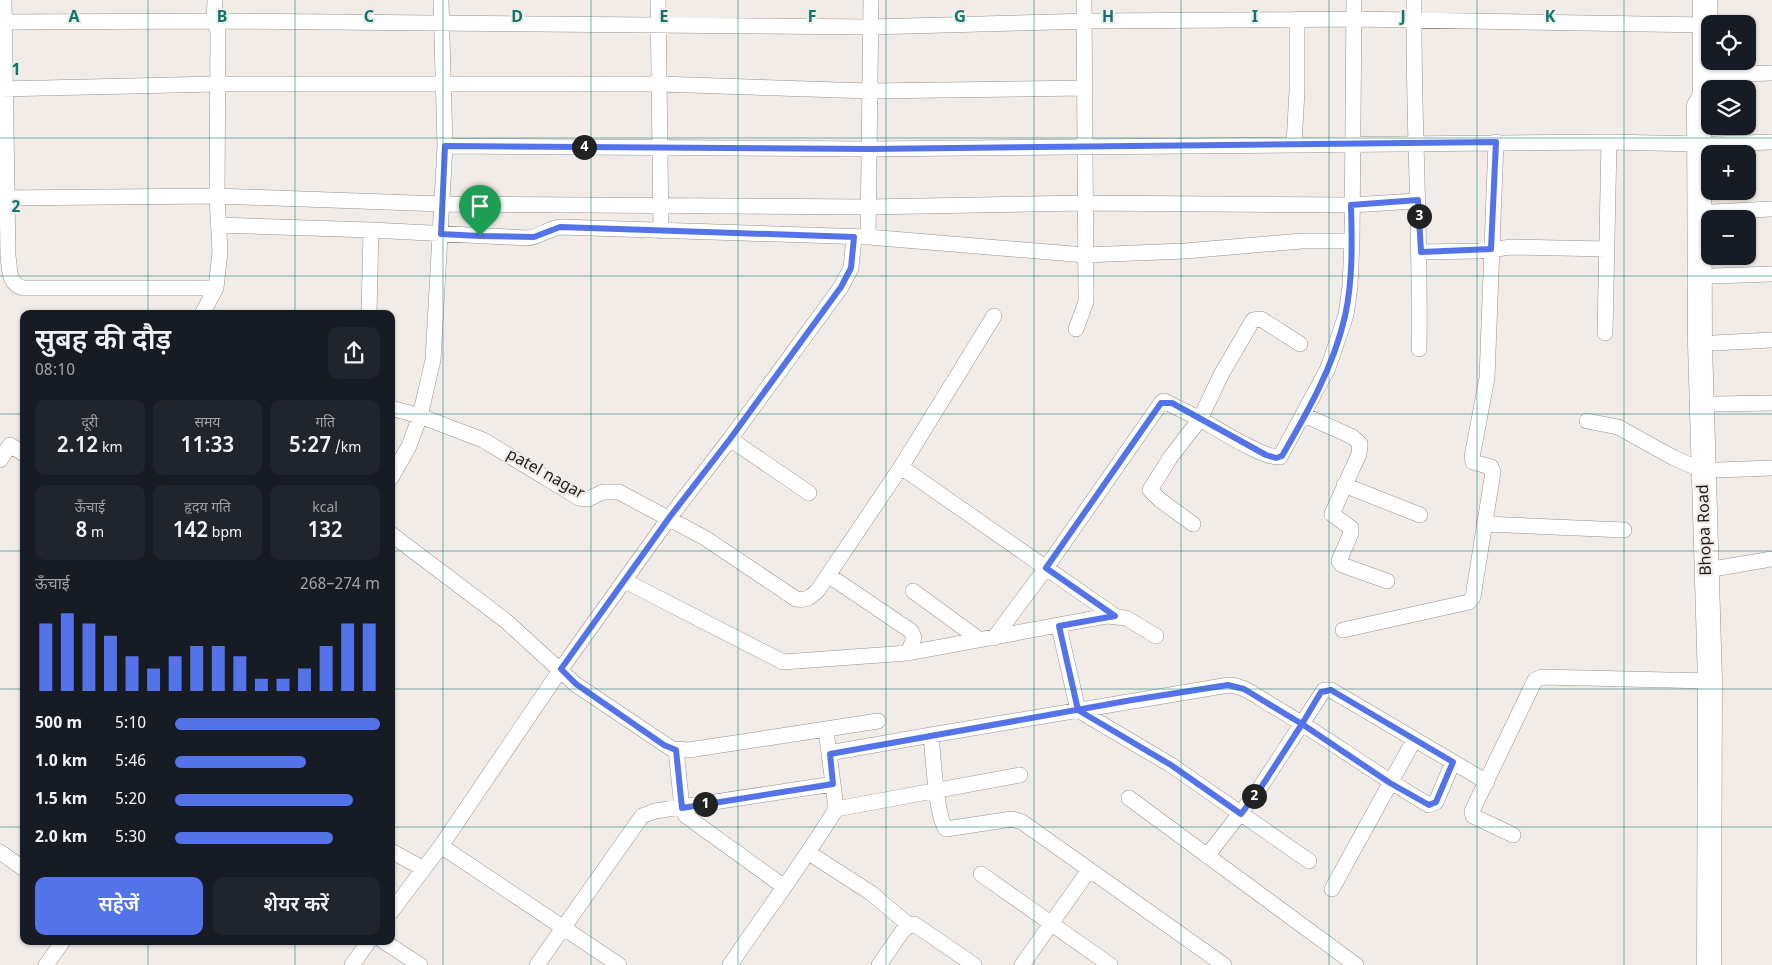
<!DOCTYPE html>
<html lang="hi">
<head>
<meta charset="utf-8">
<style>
	:root { --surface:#171b24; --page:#20242c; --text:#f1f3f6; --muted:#9ea1a6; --accent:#5573e9 }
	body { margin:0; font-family:Georgia,"Noto Sans Devanagari",serif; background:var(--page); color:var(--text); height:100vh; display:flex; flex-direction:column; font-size:19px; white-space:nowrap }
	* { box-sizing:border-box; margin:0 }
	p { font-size:16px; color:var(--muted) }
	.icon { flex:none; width:28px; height:28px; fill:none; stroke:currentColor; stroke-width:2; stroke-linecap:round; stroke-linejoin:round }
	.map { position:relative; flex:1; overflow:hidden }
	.side { position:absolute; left:20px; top:310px; width:375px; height:635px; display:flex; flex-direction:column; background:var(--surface); border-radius:10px; box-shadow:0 1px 4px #0004 }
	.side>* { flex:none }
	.buttons { position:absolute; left:1701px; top:15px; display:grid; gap:10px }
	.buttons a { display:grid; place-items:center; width:55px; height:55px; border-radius:10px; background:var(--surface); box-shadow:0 1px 4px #0004; font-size:25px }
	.pin { position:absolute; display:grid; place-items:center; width:42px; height:42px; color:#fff; margin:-51px -21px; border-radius:50% 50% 50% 0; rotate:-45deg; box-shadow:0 0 5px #0007 }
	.pin .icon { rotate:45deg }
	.km { position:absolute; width:25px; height:25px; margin:-12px; border-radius:50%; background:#222; color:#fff; font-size:14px; line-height:25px; text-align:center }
	.round { display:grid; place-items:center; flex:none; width:52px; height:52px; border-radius:10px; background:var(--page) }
	.overview { display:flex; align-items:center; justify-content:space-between; height:85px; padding:0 15px }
	h1 { font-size:28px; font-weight:600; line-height:38px }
	.metrics { display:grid; grid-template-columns:repeat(3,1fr); gap:8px; height:85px; padding:5px 15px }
	.metrics div { display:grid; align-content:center; border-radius:10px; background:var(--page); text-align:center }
	.metrics b { font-size:21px; font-weight:600 }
	.metrics small { font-size:14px; font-weight:400 }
	.metrics p { font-size:14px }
	.chart { height:140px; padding:10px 15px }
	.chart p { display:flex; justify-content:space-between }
	.chart svg { width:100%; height:90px; margin-top:5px; stroke:var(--accent); stroke-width:6 }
	.action { display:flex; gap:10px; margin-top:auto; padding:10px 15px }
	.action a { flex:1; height:58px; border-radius:10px; background:var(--accent); color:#fff; font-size:20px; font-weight:600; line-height:58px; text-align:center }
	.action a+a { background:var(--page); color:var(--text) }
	ul { padding:0 15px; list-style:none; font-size:16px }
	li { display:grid; grid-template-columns:80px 60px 1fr; align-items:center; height:38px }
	li i { height:12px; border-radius:6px; background:var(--accent) }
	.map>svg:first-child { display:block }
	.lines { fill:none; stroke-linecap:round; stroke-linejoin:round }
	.minor-casing { stroke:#97928e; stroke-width:16 }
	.primary-casing { stroke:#97928e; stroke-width:25 }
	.minor { stroke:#fff; stroke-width:15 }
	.primary { stroke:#fff; stroke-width:24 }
	.route-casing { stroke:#fff; stroke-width:10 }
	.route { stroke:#5573e9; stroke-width:6 }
	.grid { fill:none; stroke:#0f766e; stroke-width:1; stroke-opacity:0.55 }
	.labels { text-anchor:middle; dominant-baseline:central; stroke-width:4.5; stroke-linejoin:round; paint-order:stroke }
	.street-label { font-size:16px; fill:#201d1c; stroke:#f2ece8 }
	.grid-label { font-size:16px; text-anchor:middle; font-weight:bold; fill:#0f766e; stroke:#f2ece8; stroke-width:4.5; stroke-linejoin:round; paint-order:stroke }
</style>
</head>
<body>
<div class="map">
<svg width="1772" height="965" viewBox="0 0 1772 965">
	<rect width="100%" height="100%" fill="#f2ece8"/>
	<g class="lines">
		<g class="minor-casing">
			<path id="minor" d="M4 0 8 256C10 269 8 284 23 288H216
				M658 0 661 231
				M1414 0C1413 117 1421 233 1419 349
				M0 22 224 21 870 27 1093 21 1354 19 1705 25
				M1704 75 1772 73
				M0 89 217 84H660L870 91 1084 88
				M1294 144 1297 91V19
				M1713 144 1772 142
				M445 146 870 149 1609 142
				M0 198 217 196 442 204 868 207 1085 203 1351 205 1417 201
				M1712 212 1772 209
				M219 225 371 230 527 238C539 237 548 229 560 227L868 237 1085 255 1185 251 1302 241H1352
				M868 237 871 0
				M1421 252 1479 251 1512 247 1607 249
				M1713 276 1772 274
				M202 314 216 288 220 252 217 196 218 31 214 21 215 0
				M369 314 371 230
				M1076 329 1086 302V293L1084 0
				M1605 333 1609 142 1699 144
				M1714 343 1772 340
				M1300 344 1261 319 1253 320 1222 373 1200 419C1216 428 1264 459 1280 457L1328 368 1346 315 1350 286 1352 241 1354 0
				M1715 404 1772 403
				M391 408 420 416 483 440 579 498 588 499 603 492H619L705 538 796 599C806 601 811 597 818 590L901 467 994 316
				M1304 415 1353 437 1360 444 1359 454 1332 514 1351 528V533L1339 561 1342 565 1387 581
				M1587 421 1618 427 1674 458 1704 471
				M730 439 809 493
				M0 460 10 445 24 454
				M901 467 1115 616
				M1717 470 1772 468
				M391 478 409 446 420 416 433 360 445 146 441 0
				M1344 485 1420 515
				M1484 524 1624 530
				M391 534 506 621 575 684 672 749 689 750 878 721
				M1707 570 1772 559
				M828 575 911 631 914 638 908 653
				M625 581 783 662 908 653 1107 616 1126 618 1156 636
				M913 591 980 640
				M1059 627 1078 710 1171 765 1309 861
				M1343 630 1469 602 1473 597 1493 472 1491 467 1473 462 1472 457 1487 378 1496 142
				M994 638 1046 568 1161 403 1164 401 1200 419 1170 458 1150 490 1160 500 1193 524
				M826 730 833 784
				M676 750 682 808 686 816 783 886
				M829 753 931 735
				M1129 798 1356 965
				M836 809 1020 775
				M1513 835 1473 816 1472 811 1535 680 1542 677 1710 681
				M441 846 619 965
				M391 851 424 869
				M0 852 24 869
				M809 853 871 893 909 925
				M1207 856 1259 789 1324 690H1331L1487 782
				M981 874 1110 965
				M1332 889 1414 740
				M391 912 441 846 561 669 669 518 730 439 841 287 851 268 854 237
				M383 941 420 965
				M46 965 63 941
				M352 965 369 941
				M537 965 642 816 655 811 833 784 836 809C803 863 765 913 730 965
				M879 965 904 929 914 924 974 965
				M1022 965 1089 870
				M1224 965 1022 822 1012 819 946 829C936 817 933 754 931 735L1229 685C1245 686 1259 698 1273 706 1326 737 1375 774 1429 805L1436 802 1453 762"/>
		</g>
		<g class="primary-casing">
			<path id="primary" d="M1705 0V96L1710 104
				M1705 96 1699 106 1700 343 1710 681 1709 965"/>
		</g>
		<use href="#minor" class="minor"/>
		<use href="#primary" class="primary"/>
	</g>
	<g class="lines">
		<g class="route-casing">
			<path id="route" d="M480 236 534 237 560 227 854 237 851 268 841 287 730 439 669 518 561 669 576 684 664 745 676 750 682 808 833 784 830 754 1132 700 1228 685 1244 689 1302 724 1321 692 1331 690 1453 762 1436 802 1429 805 1390 783 1302 724 1260 789 1241 814 1171 765 1078 710 1059 626 1115 616 1046 568 1161 403H1172L1266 455 1276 458 1282 456C1307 413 1334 366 1345 316 1353 280 1352 242 1351 205L1418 200 1421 252 1491 249 1496 142 870 149 445 146 441 234 480 236"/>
		</g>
		<use href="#route" class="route"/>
	</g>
	<path class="grid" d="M148 0V314M295 0V314M443 0V965M591 0V965M738 0V965M886 0V965M1034 0V965M1181 0V965M1329 0V965M1477 0V965M1624 0V965M0 138H1772M0 276H1772M0 414H24M391 414H1772M0 551H24M391 551H1772M0 689H24M391 689H1772M0 827H24M391 827H1772M148 941V965M295 941V965"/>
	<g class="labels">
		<g class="street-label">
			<text transform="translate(545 475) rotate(29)">patel nagar</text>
			<text transform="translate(1706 530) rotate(-92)">Bhopa Road</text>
		</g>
	</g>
	<g class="grid-label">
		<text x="74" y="22">A</text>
		<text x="222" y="22">B</text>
		<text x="369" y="22">C</text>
		<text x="517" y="22">D</text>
		<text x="664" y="22">E</text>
		<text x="812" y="22">F</text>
		<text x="960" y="22">G</text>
		<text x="1108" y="22">H</text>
		<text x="1255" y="22">I</text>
		<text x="1403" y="22">J</text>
		<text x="1550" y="22">K</text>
		<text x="16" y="75">1</text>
		<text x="16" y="212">2</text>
	</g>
</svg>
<div class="buttons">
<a><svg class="icon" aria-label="locate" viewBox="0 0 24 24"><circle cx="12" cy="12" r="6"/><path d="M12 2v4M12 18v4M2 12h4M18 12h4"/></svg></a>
<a><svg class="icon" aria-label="layers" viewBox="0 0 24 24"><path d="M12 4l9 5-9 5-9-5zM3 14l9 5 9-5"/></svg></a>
<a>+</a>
<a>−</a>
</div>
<div class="pin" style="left:480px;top:236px;background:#1e9e55"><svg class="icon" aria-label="arrive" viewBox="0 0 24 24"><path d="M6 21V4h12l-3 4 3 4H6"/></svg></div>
<b class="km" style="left:705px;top:804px">1</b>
<b class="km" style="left:1254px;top:796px">2</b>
<b class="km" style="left:1419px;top:216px">3</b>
<b class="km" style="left:584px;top:147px">4</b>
<section class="side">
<div class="overview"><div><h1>सुबह की दौड़</h1><p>08:10</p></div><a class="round"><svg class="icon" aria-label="share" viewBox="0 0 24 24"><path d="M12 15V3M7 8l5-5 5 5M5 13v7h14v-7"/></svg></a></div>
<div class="metrics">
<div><p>दूरी</p><b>2.12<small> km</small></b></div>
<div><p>समय</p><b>11:33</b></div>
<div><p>गति</p><b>5:27<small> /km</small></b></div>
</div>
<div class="metrics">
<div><p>ऊँचाई</p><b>8<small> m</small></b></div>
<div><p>हृदय गति</p><b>142<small> bpm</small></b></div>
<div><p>kcal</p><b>132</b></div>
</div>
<div class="chart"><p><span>ऊँचाई</span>268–274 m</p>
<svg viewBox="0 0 160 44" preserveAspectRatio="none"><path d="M5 44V11M15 44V6M25 44V11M35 44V17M45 44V27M55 44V33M65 44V27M75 44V22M85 44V22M95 44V27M105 44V38M115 44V38M125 44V33M135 44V22M145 44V11M155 44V11"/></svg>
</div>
<ul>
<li><b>500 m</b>5:10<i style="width:100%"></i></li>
<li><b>1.0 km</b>5:46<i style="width:64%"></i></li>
<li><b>1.5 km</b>5:20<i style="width:87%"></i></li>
<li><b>2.0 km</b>5:30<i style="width:77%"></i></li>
</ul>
<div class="action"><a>सहेजें</a><a>शेयर करें</a></div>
</section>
</div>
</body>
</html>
